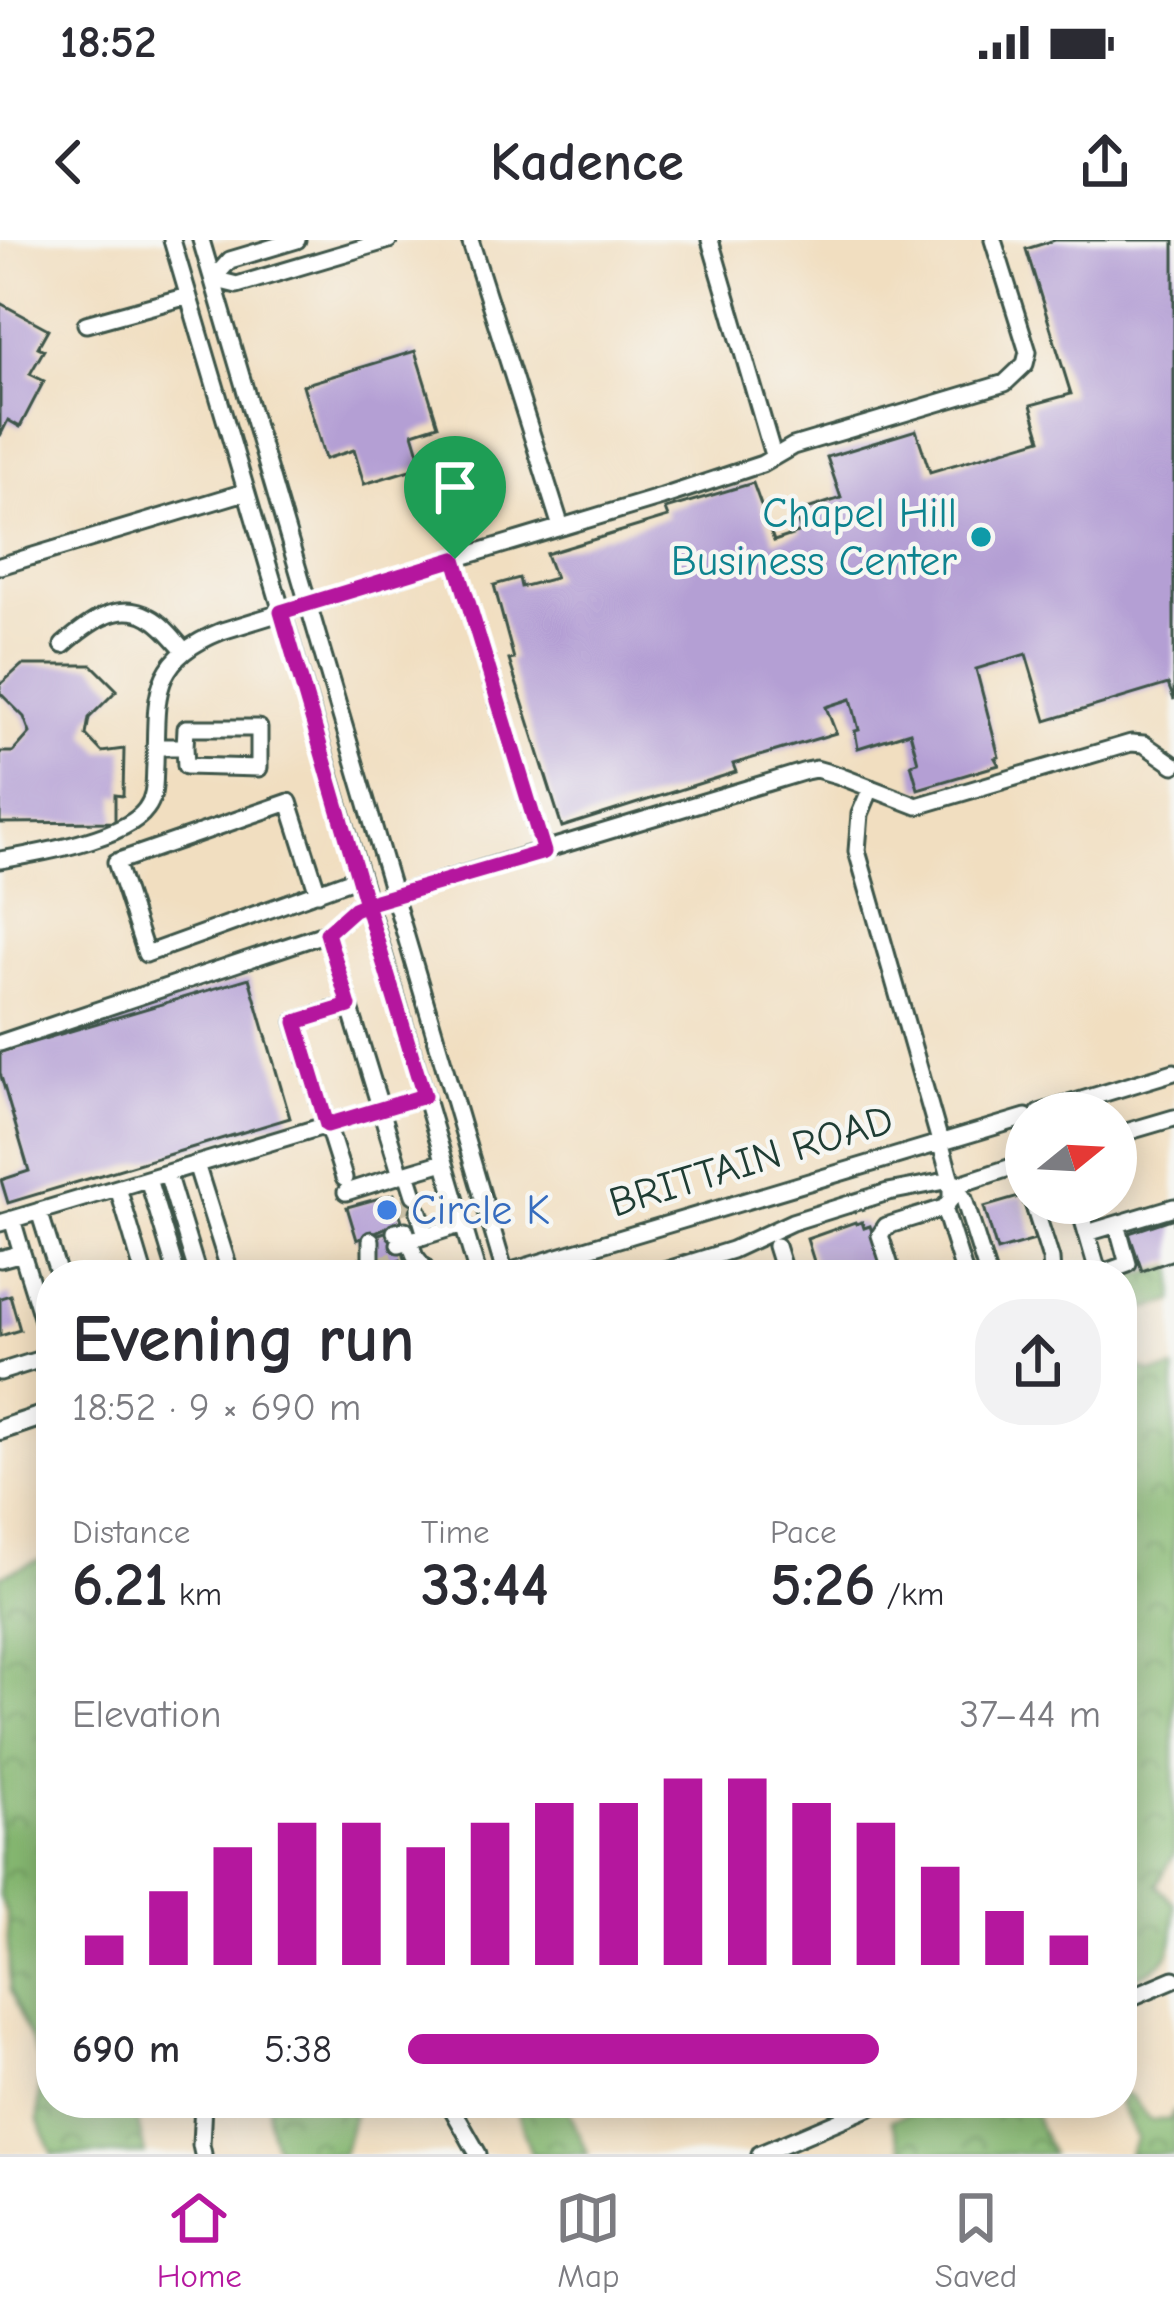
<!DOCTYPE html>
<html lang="en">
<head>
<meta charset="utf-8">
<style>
	:root { --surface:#fff; --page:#f2f2f3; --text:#2b2b33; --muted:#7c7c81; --line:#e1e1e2; --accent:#b5179e }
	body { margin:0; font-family:"Comic Neue",sans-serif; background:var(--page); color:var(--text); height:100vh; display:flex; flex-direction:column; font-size:45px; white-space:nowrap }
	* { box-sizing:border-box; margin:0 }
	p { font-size:39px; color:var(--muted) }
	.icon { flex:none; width:66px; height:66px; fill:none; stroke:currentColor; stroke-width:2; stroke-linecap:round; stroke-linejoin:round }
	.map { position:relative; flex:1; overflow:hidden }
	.details { position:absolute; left:36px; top:1020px; width:1101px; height:858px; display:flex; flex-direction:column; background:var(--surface); border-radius:48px; box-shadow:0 6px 30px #0003 }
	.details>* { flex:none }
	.needle { width:78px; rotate:72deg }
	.buttons { position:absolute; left:1005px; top:852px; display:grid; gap:24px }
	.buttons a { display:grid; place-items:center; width:132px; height:132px; border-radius:50%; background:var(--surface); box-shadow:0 6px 30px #0003; font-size:60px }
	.pin { position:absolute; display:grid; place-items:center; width:102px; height:102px; color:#fff; margin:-123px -51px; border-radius:50% 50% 50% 0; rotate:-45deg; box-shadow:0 0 12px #0007 }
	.pin .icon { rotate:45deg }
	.round { display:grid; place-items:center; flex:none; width:126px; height:126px; border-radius:48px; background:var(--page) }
	.summary { display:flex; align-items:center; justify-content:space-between; height:204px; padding:0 36px }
	h1 { font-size:66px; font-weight:700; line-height:90px }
	.figures { display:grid; grid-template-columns:repeat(3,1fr); gap:18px; height:204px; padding:12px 36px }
	.figures div { display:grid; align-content:center }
	.figures b { font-size:60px; font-weight:700 }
	.figures small { font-size:33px; font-weight:400 }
	.figures p { font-size:33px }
	.chart { height:336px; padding:24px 36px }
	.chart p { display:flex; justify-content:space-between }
	.chart svg { width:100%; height:216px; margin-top:12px; stroke:var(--accent); stroke-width:6 }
	ul { padding:0 36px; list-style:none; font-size:39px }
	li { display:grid; grid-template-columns:192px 144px 1fr; align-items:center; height:90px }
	li i { height:30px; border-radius:15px; background:var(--accent) }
	.status { display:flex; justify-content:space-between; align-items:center; height:84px; padding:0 60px; background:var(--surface); direction:ltr }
	.status svg { height:33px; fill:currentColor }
	header { display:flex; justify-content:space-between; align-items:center; height:156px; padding:0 36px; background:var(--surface); font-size:54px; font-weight:700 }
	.tab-bar { display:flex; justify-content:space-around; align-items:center; height:168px; border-top:3px solid var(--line); background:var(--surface); font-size:33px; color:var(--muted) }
	.tab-bar a { display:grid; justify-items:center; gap:6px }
	.tab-bar .current { color:var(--accent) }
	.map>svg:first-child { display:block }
	.forest { fill:url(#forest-crowns); stroke:#527a52; stroke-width:3 }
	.building { fill:#b49fd4 }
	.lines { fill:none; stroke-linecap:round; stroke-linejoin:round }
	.minor-tunnel { stroke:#c7bea4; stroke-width:15; stroke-dasharray:15 8; stroke-linecap:butt }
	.minor-casing { stroke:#3e5549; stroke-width:21 }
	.major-casing { stroke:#3e5549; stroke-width:24 }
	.minor { stroke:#fff; stroke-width:15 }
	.major { stroke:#fff; stroke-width:18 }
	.route-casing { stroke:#fff; stroke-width:24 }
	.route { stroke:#b5179e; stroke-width:15 }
	.culture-dot { fill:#0f9aa8; stroke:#f6f6f2; stroke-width:4.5 }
	.shop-dot { fill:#3f7fe0; stroke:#f6f6f2; stroke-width:4.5 }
	.labels { text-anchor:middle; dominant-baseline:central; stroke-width:9; stroke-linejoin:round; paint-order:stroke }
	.culture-label { font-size:42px; fill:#0d838f; stroke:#f6f6f2; text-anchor:end }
	.street-label { font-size:42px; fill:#1f3d34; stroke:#f6f6f2 }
	.shop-label { font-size:42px; fill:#366cbe; stroke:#f6f6f2; text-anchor:start }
</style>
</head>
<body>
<div class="status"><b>18:52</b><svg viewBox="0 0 49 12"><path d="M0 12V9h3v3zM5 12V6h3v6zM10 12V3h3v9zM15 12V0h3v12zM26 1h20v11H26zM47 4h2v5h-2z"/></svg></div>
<header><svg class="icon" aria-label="back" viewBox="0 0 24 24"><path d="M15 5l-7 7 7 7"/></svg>Kadence<svg class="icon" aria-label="share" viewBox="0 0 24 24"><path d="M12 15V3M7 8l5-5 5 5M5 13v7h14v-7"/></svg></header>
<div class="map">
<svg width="1174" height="1914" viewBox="0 0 1174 1914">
	<defs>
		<pattern id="forest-crowns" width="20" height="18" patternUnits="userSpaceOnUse" patternTransform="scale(3)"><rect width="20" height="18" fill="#86b871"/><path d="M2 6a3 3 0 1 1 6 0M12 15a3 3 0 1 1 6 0" fill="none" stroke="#6d975e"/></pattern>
	</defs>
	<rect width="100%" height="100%" fill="#f6f6f2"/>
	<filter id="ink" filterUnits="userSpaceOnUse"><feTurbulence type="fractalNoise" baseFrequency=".00833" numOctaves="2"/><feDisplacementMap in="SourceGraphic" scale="24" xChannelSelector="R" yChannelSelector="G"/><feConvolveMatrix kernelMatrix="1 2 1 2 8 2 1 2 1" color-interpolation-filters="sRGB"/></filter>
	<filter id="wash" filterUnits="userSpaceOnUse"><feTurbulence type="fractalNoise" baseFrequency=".004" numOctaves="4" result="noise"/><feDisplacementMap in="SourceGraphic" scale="48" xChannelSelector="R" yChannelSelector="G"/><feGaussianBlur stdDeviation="2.7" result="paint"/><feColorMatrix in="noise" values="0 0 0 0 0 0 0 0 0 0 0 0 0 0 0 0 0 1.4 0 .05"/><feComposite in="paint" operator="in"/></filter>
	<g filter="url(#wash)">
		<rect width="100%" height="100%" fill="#f1dec0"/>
		<path class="forest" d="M1174 1027V1061L1135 1073 1122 1084V1038Z
			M1122 1119 1152 1133 1174 1129V1614L1157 1645 1174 1664C1174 1707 1174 1722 1137 1737L1122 1725Z
			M51 1315V1863H138L136 1876 145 1914H53L38 1881 40 1824 10 1751 7 1677 0 1655V1336Z
			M1122 1853 1132 1858 1150 1880H1170L1174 1870V1914H1129L1137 1898 1119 1863H1122Z
			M270 1863H357L343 1914H281C272 1903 265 1876 270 1863Z
			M515 1863H566L587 1914H531Z
			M936 1863H1030L1051 1914H905L891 1880Z"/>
		<g id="blocks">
			<path class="building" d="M1055 0H1174V460L1168 444 1046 481 1026 414 976 429 999 517 995 518 999 525 918 549 911 524 918 522 910 492 858 508 855 491 859 490 851 459 826 467 836 493 733 524 736 532 562 587 509 420 514 419 494 345 519 338 521 347 555 338 546 314 668 277 665 269 753 243 774 301 801 292 795 273 841 258 827 217 916 190 930 232 1041 199 1031 165 1071 154 1026 9Z
				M0 63 48 89 38 107 44 110 30 134 44 141 20 187 8 180 0 196Z
				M415 111 438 185 413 193 423 226 364 244 354 210 325 219 303 145Z
				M22 425H92L117 450 89 478 86 495 102 512 124 509 123 556 115 555V582L0 583V512H13L30 493 24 477 0 453V445Z
				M249 738 290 878 8 963 1 940 29 931 0 833V812Z
				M394 954 402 981 395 983 391 989 387 987 357 1000 347 967Z
				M1022 956 1035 1000 997 1011 984 967Z
				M1174 978V1020L1142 1031 1129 993Z
				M855 982 856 984 862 982 864 988 870 986 887 1035H808L817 1031 807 999Z
				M394 989 404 1019 380 1027 370 997Z
				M10 1055 20 1090 0 1096V1058Z"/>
		</g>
	</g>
	<g filter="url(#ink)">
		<use href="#blocks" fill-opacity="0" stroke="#3e5549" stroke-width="3"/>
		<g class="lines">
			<path class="minor-tunnel" d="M404 958 410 975
				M379 1024 403 1017"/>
			<g class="minor-casing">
				<path id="minor" d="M172 0 478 1035
					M201 0 505 1033 1026 877
					M297 0 230 20 213 39 237 45 389 0
					M470 0 561 287
					M710 0 773 215
					M86 84 188 56
					M0 326 245 252
					M63 405C86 385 118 359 149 377 163 384 174 399 184 410
					M155 507H185L186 526 259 528V488H186L185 507
					M544 612 455 319 662 257 762 224 793 206 1005 143 1025 124 1028 112 993 0
					M0 620C36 614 125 599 146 569 156 556 154 541 155 525 157 456 149 420 222 391L455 319
					M318 653 289 562 116 622 146 714 359 637
					M327 693 401 935
					M0 803 327 693 354 669 366 664 806 531 816 529 837 535 917 566 1131 503 1144 504 1174 525
					M1039 873 1174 832
					M1116 895 1174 878
					M196 924 231 1035
					M167 933 198 1035
					M344 938 295 782 349 765
					M148 939 177 1035
					M951 940 964 959 988 1035
					M951 940V959L944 968 965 1035
					M957 945 1021 924 1026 939
					M118 948 144 1035
					M346 952 397 936
					M414 955 407 933 444 922
					M1033 963 1051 1019 1052 1035
					M1078 963 1096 1025 1103 1033 1128 1024 1117 984
					M39 971 59 1035
					M419 972 426 995
					M12 979 22 1013
					M0 983 424 856
					M395 992 405 990 415 1016 430 1035
					M1087 993 1174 967
					M399 1004 463 984
					M776 1006 785 1035
					M0 1019 22 1013 51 1106
					M371 1033V1000
					M335 1035 371 1024
					M651 1035 732 1010 792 982 888 952 951 940 857 611 860 574 871 548
					M893 1035 880 995 886 986 944 968
					M0 1132 51 1116
					M1122 1761 1174 1739
					M449 1863 478 1914
					M203 1914 201 1905 203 1863
					M760 1914 880 1863"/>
			</g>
			<g class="major-casing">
				<path id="major" d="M498 1035 505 1033
					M0 1190 51 1173"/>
			</g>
			<use href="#minor" class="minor"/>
			<use href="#major" class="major"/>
		</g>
	</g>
	<g class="lines" filter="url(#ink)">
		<g class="route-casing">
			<path id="route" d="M455 319 281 372 366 664 354 669 327 693 349 766 296 782 327 885 424 856 366 664 544 612 455 319"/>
		</g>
		<use href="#route" class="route"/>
	</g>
	<circle class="culture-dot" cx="981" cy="297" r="12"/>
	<circle class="shop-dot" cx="387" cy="970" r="12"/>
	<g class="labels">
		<g class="culture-label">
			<text x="957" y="273">Chapel Hill<tspan x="957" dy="48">Business Center</tspan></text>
		</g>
		<g class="street-label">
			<text transform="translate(751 921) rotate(-17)">BRITTAIN ROAD</text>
		</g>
		<g class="shop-label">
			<text x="411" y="970">Circle K</text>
		</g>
	</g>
</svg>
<div class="buttons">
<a><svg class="needle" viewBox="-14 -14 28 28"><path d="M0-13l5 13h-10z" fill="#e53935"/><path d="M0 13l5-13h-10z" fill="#7c7c81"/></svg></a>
</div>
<div class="pin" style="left:455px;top:319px;background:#1e9e55"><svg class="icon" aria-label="arrive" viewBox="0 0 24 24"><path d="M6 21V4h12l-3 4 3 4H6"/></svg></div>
<section class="details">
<div class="summary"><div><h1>Evening run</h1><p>18:52 · 9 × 690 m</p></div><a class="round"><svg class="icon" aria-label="share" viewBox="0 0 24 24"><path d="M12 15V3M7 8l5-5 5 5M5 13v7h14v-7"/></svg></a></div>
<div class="figures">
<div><p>Distance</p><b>6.21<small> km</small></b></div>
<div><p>Time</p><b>33:44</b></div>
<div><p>Pace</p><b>5:26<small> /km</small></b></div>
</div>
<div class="chart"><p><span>Elevation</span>37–44 m</p>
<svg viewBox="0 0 160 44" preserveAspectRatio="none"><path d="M5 44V38M15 44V29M25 44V20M35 44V15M45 44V15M55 44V20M65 44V15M75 44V11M85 44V11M95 44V6M105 44V6M115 44V11M125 44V15M135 44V24M145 44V33M155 44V38"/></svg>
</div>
<ul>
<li><b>690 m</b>5:38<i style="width:68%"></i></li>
</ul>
</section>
</div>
<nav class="tab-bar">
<a class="current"><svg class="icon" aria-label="home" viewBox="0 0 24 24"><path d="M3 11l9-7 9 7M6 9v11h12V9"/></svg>Home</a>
<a><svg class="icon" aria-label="map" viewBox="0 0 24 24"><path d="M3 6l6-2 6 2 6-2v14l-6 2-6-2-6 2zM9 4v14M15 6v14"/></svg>Map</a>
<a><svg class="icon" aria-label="saved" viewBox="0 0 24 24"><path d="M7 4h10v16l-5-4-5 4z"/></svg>Saved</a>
</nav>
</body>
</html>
